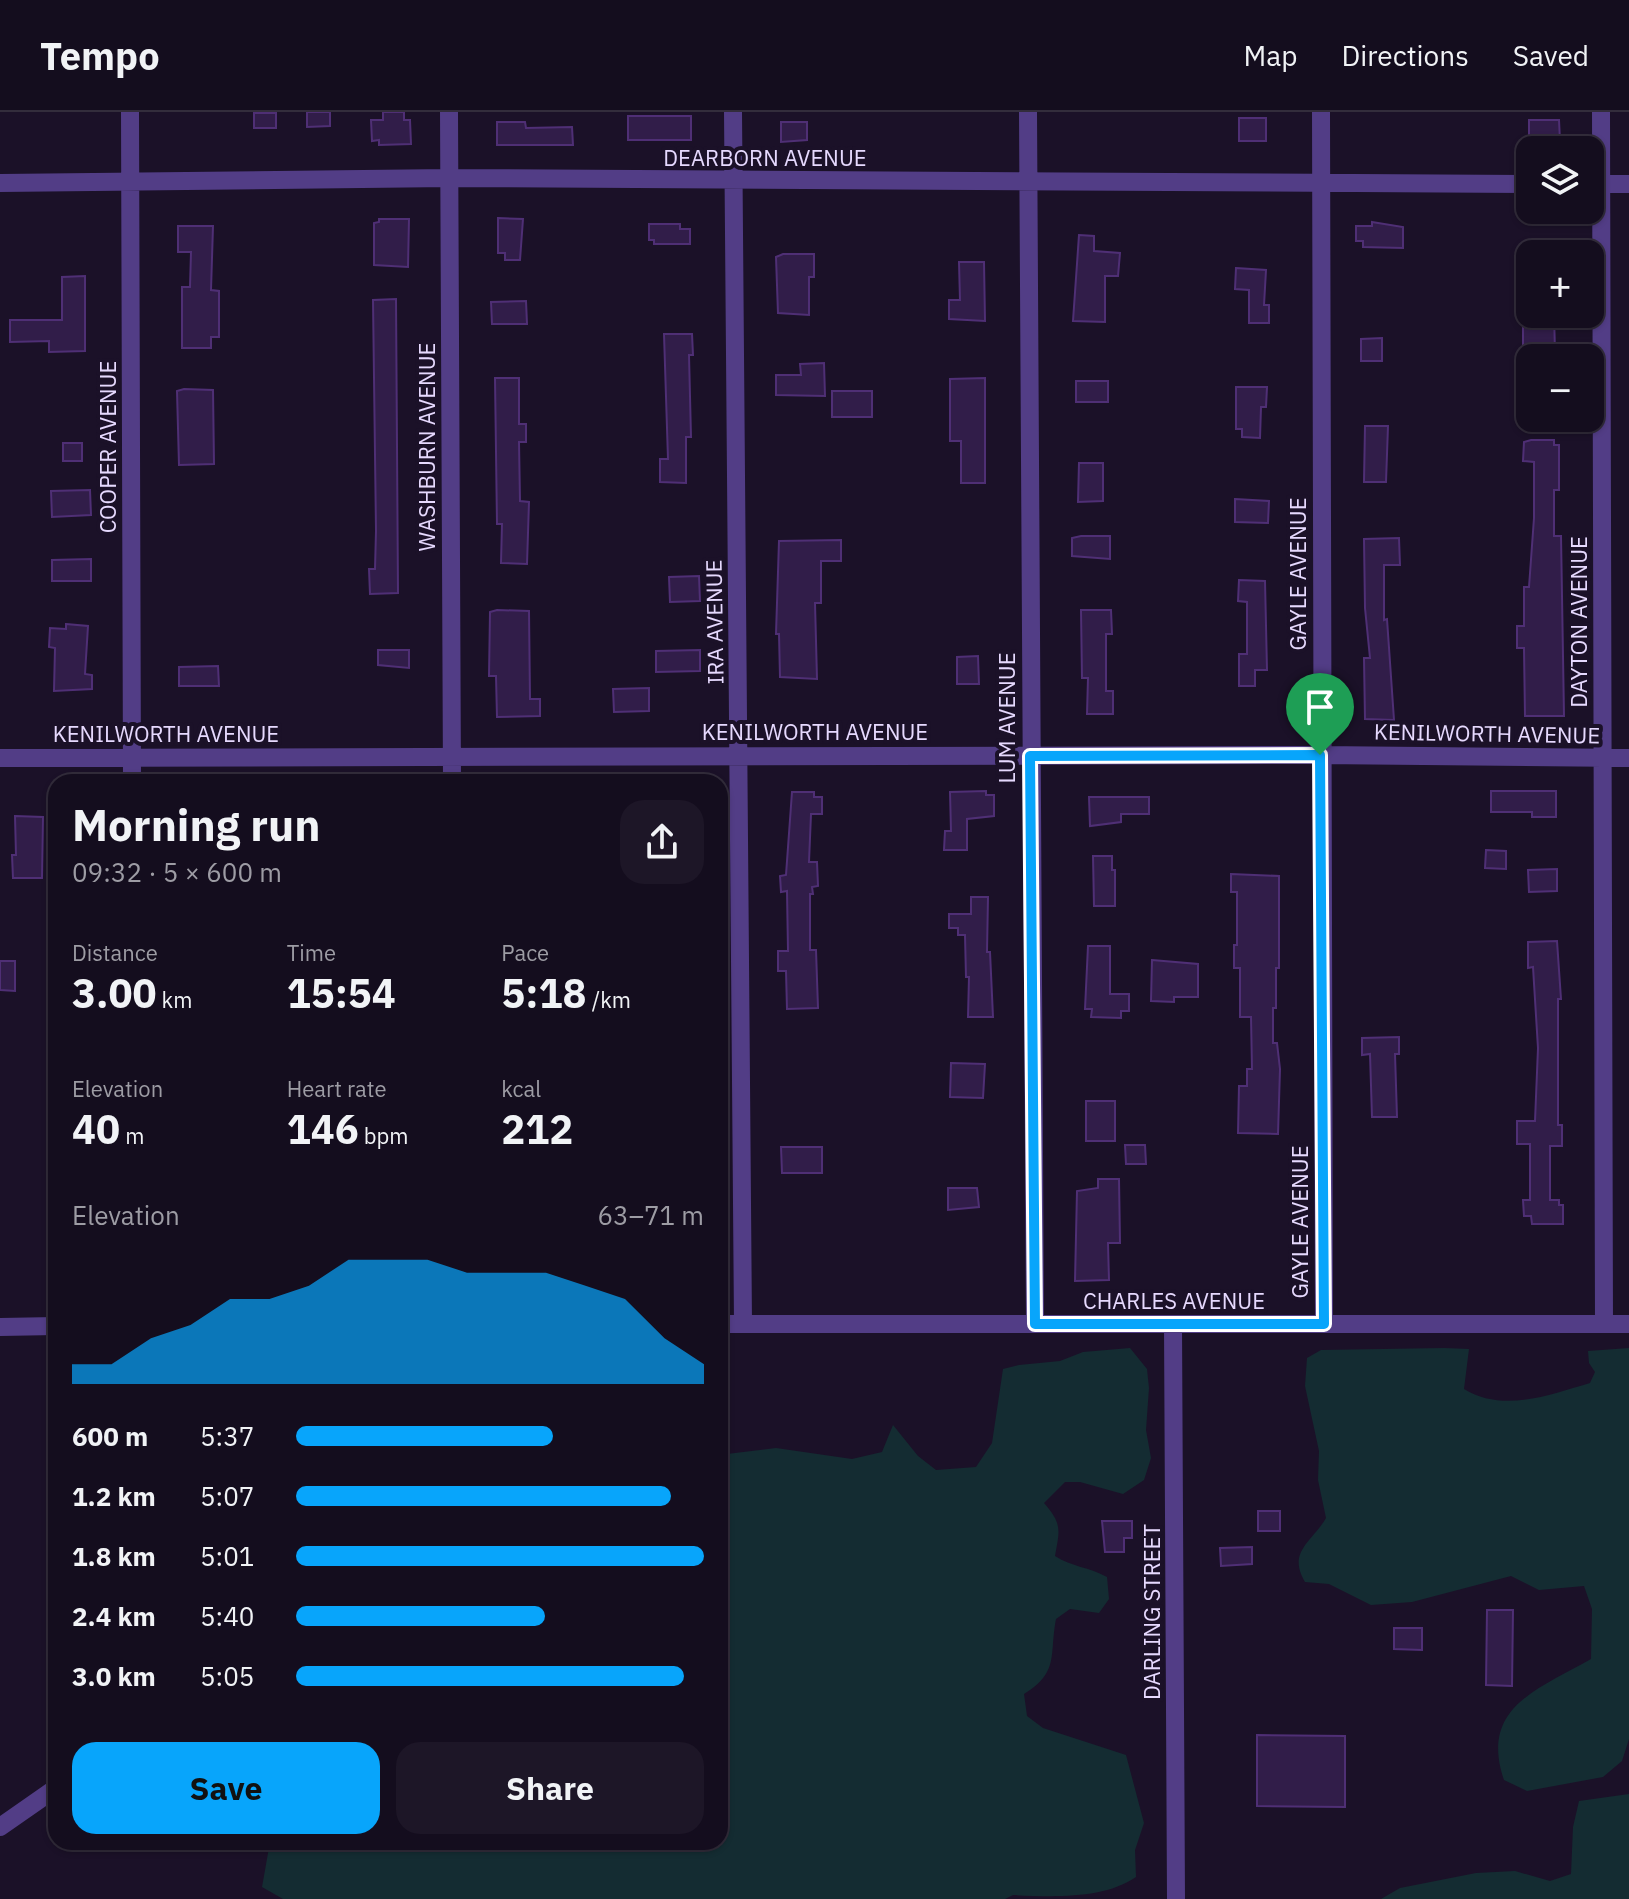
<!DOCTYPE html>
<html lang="en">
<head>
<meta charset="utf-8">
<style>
	:root { --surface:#140d1e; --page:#1d1627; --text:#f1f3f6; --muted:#9d9ca4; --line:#332d3c; --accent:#08a5fb }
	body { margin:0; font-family:"IBM Plex Sans",sans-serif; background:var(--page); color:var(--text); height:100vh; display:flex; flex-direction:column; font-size:30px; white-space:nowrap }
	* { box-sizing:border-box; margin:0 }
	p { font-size:26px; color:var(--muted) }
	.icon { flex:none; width:44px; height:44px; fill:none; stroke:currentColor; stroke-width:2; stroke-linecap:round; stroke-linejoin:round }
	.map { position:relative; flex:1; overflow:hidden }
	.side { position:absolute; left:48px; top:662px; width:680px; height:1076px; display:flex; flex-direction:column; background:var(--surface); border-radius:24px; box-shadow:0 2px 6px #0004,0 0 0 2px var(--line) }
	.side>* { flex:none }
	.tools { position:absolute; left:1516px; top:24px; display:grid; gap:16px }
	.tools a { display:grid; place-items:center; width:88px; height:88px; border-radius:16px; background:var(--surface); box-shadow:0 2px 6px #0004,0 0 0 2px var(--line); font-size:40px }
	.pin { position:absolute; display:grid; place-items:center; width:68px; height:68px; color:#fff; margin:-82px -34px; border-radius:50% 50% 50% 0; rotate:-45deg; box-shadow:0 0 8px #0007 }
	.pin .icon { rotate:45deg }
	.round { display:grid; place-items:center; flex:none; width:84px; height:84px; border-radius:24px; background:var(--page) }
	.head { display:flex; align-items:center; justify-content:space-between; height:136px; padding:0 24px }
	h1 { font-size:44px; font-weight:700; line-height:60px }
	.metrics { display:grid; grid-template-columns:repeat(3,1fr); gap:12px; height:136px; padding:8px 24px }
	.metrics div { display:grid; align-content:center }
	.metrics b { font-size:40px; font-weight:700 }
	.metrics small { font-size:22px; font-weight:400 }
	.metrics p { font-size:22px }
	.chart { height:224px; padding:16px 24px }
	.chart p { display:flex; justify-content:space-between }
	.chart svg { width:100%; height:144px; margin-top:8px; fill:var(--accent); opacity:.7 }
	.action { display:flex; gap:16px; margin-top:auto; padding:16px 24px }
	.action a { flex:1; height:92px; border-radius:24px; background:var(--accent); color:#111; font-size:32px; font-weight:700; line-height:92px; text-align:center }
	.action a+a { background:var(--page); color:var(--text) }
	ul { padding:0 24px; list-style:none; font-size:26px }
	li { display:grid; grid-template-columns:128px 96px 1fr; align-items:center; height:60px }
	li i { height:20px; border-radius:10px; background:var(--accent) }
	header { display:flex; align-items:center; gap:48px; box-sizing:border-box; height:112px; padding:0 40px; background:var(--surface); border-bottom:2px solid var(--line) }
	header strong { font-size:38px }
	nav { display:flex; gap:44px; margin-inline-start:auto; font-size:28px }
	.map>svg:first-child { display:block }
	.green { fill:#142c32 }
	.building { fill:#311d49; stroke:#4f2f75; stroke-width:2 }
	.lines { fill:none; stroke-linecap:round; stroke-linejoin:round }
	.minor { stroke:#523d86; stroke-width:18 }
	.route-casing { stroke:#fff; stroke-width:16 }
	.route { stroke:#08a5fb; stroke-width:10 }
	.labels { text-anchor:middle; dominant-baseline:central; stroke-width:8; stroke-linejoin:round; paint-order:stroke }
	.street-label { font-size:22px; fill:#e6d9fe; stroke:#1b1128 }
</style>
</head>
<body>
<header>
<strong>Tempo</strong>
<nav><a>Map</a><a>Directions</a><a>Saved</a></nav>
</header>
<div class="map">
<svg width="1629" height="1787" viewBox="0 0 1629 1787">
	<rect width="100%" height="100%" fill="#1b1128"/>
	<path class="green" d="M1130 1236 1147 1257 1149 1276 1146 1318 1151 1346 1144 1368 1123 1382 1080 1370H1065L1044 1391C1062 1412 1060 1417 1055 1444 1072 1455 1089 1455 1107 1465L1109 1487 1099 1501 1070 1497 1056 1507C1049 1543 1060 1560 1024 1582L1027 1604 1043 1616 1126 1643 1144 1711 1135 1738 1136 1765C1104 1787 1055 1785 1013 1783L1005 1787H283L262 1775 270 1730H720V1340L727 1342 776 1336 852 1347 882 1340 893 1313 918 1344 936 1358 976 1355 992 1331 1003 1257 1019 1253 1060 1249 1083 1240Z
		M1444 1236 1469 1237 1464 1277C1503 1301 1549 1283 1590 1271L1595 1260 1589 1251 1588 1239 1629 1236V1627L1622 1649 1603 1665 1527 1679 1504 1668C1479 1595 1539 1577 1591 1547L1592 1497 1584 1474 1539 1478 1511 1464 1412 1490 1371 1493 1329 1472 1305 1470C1287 1440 1312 1430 1326 1406L1318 1368 1319 1339 1305 1274 1307 1246 1321 1238Z
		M1629 1682V1787H1381L1400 1776 1476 1761 1515 1759 1550 1769 1571 1762 1573 1715 1579 1689Z"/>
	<path class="building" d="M307 0H330V14L307 15Z
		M383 0H404V8H410L411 32 379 33V28L372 29 371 8H383Z
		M254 1H276V16H254Z
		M628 4H691V28H628Z
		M1239 6H1266V29H1239Z
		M1529 8H1559L1560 29H1553V38H1529Z
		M497 10H525L526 16 572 15 573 33H497Z
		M781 10H807V28L781 30Z
		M498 106 523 107 520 148H505V141H498Z
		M379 107H409L408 155 374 153V111L379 110Z
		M1372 110 1403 115V136L1363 135V129H1356V114H1372Z
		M649 112H680V117H690V132H654V128H649Z
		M178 114H213L211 178 219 179V225H211V236H182V175H190L191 140H178Z
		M1079 123 1094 124V139L1120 141 1118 164H1105V210L1073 209Z
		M783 142H814V165H809V203L778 201 776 145Z
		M959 150H984L985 209 949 207V188H960Z
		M1236 156 1266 158 1264 193H1269V211H1249V178L1235 177Z
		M85 164V239L49 240V229L10 230V208H62V165Z
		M396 187 398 481 370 482 369 457H375L376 419 373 188Z
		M526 189 527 212H492L491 190Z
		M1530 202H1554L1555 240H1523V215H1530Z
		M664 222H692L693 243H689L691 325H686V371L660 370V347H668Z
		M1382 226V249H1361V227Z
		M824 251 825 284 776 283V263H801L800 252Z
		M495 266H519V312H526V330H519L520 389 529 390 527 452 501 451 502 412H497Z
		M985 266V371H961V329H950V267Z
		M1076 269H1108V290H1076Z
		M1236 275H1267L1266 295H1261L1260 326 1242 325V317H1236Z
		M184 277 213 278 214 352 179 353 177 279Z
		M832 279H872V305H832Z
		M1365 314H1388L1386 370H1364Z
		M1531 328H1554V333H1559V378H1554V424H1561L1564 604H1525L1524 536H1517V514H1524V475H1529L1534 406V350L1523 349 1524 330Z
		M63 331H82V349H63Z
		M1079 351H1103V389L1078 390Z
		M90 378 91 403 52 405 51 379Z
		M1235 387 1269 389 1268 411 1235 410Z
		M1081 424H1110V447L1072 444V426Z
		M1399 426 1400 453H1384V508L1387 507 1394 608 1365 607 1364 546H1370L1365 496 1364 427Z
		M841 428V449H821V491H815L817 567 780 565 779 522H776L779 429Z
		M91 447V469H52V448Z
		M699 464 700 489 670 490 669 465Z
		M1239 468 1265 469 1267 558H1255V574H1239V542H1247V490L1238 489Z
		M497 498 529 499 530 587H540V604L497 605 496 564H489L490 500Z
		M1081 498H1111L1112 522H1106V579H1113V602H1087L1088 566H1082Z
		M66 512 88 514 85 562 92 563V577L54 579 55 536 49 535 50 516 66 517Z
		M378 538H409V556L378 553Z
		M700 538V559L656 560V539Z
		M978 544 979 572H957V545Z
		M218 554 219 574H179V555Z
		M649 576V599L614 600 613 577Z
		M986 679V683H994V704L967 707V738H944L945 719H951L950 680Z
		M1491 679H1556V705H1532V700H1491Z
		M792 680H814V685H822V702H811L809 750H817L818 774 812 775 813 782H810V838H816L818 896 787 897 786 859H778V839H788L787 779 781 780 780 764 786 763Z
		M1089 685H1149V702H1121V710L1090 714Z
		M15 704 43 705 42 766H13L12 743H16Z
		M1486 738 1506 739V757L1485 756Z
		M1093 744H1112V758H1115V794H1094Z
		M1557 757V779L1529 780 1528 758Z
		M1231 762 1279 764V856H1276V896H1273V931H1277L1280 957 1278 1022 1238 1021 1239 974H1247V957H1252L1251 905H1240V856H1234V833H1237V780H1231Z
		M971 785H988L987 840H990L993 905H968L969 865H966L965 823H958V816H949V802H971Z
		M1557 829 1561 887H1558V1013H1562V1034H1550V1088H1559V1093H1563V1112H1532L1531 1104H1524L1523 1088H1530V1032H1517V1009H1535L1538 936 1533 855 1528 856V830Z
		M1088 834H1110V882H1129V899H1121V906L1091 905 1092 897H1085Z
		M1152 848 1198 852V885H1174V890L1151 889Z
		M0 849H15V879L0 878Z
		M1399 925V942H1395L1397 1005H1372L1370 942 1362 943V926Z
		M951 951 985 952 983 986 950 985Z
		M1086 989H1115V1029H1086Z
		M1125 1033H1145L1146 1052H1126Z
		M781 1035H822V1061H782Z
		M1098 1067H1119L1120 1131H1108L1109 1168 1075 1169 1077 1079 1098 1076Z
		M948 1076H977L979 1095 948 1098Z
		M1258 1399H1280V1419H1258Z
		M1102 1409H1132V1426H1124V1440H1105Z
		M1252 1435V1452L1221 1454 1220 1436Z
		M1487 1498H1513L1512 1574 1486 1573Z
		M1394 1516H1422V1538L1394 1537Z
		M1257 1623 1345 1624V1695L1257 1694Z"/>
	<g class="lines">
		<path class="minor" d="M130 0 132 670
			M449 0 452 670
			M733 0 743 1212
			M1028 0 1035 1212
			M1321 0 1324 1212
			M1601 0 1604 1212
			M0 71 449 66 1530 72
			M1593 72H1629
			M0 646 1320 643 1629 646
			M720 1212H1629
			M1173 1213 1176 1787
			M0 1215 56 1214
			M0 1715 56 1676"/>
	</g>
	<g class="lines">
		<g class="route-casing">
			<path id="route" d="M1320 643 1324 1212H1035L1030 644Z"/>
		</g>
		<use href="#route" class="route"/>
	</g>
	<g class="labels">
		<g class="street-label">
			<text x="765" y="45">DEARBORN AVENUE</text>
			<text transform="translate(107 335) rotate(-90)">COOPER AVENUE</text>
			<text transform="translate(426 335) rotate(-90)">WASHBURN AVENUE</text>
			<text transform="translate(1297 462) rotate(-90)">GAYLE AVENUE</text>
			<text transform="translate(714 510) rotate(-91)">IRA AVENUE</text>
			<text transform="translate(1578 510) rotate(-90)">DAYTON AVENUE</text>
			<text transform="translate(1006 606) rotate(-90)">LUM AVENUE</text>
			<text x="815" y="619">KENILWORTH AVENUE</text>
			<text x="166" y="621">KENILWORTH AVENUE</text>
			<text transform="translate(1487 621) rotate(1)">KENILWORTH AVENUE</text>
			<text transform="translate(1299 1110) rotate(-90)">GAYLE AVENUE</text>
			<text x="1174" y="1188">CHARLES AVENUE</text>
			<text transform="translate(1151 1500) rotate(-90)">DARLING STREET</text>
		</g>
	</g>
</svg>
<div class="tools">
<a><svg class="icon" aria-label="layers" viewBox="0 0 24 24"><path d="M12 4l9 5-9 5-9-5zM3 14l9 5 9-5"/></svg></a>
<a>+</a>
<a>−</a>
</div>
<div class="pin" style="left:1320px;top:643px;background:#1e9e55"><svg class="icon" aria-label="arrive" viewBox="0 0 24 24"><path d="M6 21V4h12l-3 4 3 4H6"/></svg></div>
<section class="side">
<div class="head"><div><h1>Morning run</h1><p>09:32 · 5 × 600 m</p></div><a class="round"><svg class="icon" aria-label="share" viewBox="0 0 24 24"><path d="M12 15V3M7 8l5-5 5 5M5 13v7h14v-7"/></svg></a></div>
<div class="metrics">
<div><p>Distance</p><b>3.00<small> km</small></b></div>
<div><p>Time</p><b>15:54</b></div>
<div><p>Pace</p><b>5:18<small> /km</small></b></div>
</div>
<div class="metrics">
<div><p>Elevation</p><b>40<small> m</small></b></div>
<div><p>Heart rate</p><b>146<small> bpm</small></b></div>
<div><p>kcal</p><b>212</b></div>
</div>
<div class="chart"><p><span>Elevation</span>63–71 m</p>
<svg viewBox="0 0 160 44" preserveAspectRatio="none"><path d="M0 44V38L10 38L20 30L30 26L40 18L50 18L60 14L70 6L80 6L90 6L100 10L110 10L120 10L130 14L140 18L150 30L160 38V44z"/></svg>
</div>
<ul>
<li><b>600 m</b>5:37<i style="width:63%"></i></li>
<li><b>1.2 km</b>5:07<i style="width:92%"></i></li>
<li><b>1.8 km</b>5:01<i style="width:100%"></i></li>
<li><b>2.4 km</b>5:40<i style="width:61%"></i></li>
<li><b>3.0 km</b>5:05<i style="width:95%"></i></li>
</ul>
<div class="action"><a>Save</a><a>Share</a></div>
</section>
</div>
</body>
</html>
